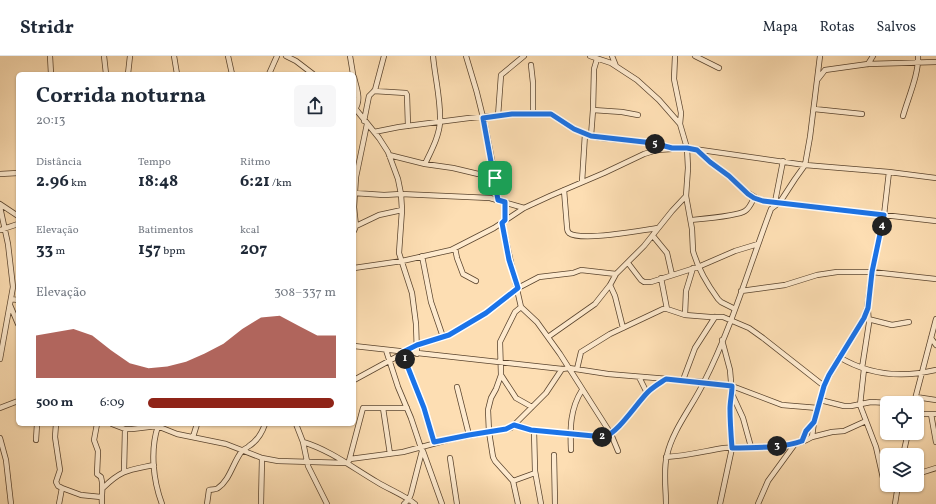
<!DOCTYPE html>
<html lang="pt">
<head>
<meta charset="utf-8">
<style>
	:root { --surface:#fff; --page:#f6f6f7; --text:#1f2937; --muted:#747a83; --line:#e0e1e3; --accent:#8f2418 }
	body { margin:0; font-family:Vollkorn,serif; background:var(--page); color:var(--text); height:100vh; display:flex; flex-direction:column; font-size:15px; white-space:nowrap }
	* { box-sizing:border-box; margin:0 }
	p { font-size:13px; color:var(--muted) }
	.icon { flex:none; width:22px; height:22px; fill:none; stroke:currentColor; stroke-width:2; stroke-linecap:round; stroke-linejoin:round }
	.map { position:relative; flex:1; overflow:hidden }
	.sheet { position:absolute; left:16px; top:16px; width:340px; height:354px; display:flex; flex-direction:column; background:var(--surface); border-radius:6px; box-shadow:0 1px 3px #0004 }
	.sheet>* { flex:none }
	.controls { position:absolute; left:880px; top:340px; display:grid; gap:8px }
	.controls a { display:grid; place-items:center; width:44px; height:44px; border-radius:6px; background:var(--surface); box-shadow:0 1px 3px #0004; font-size:20px }
	.pin { position:absolute; display:grid; place-items:center; width:34px; height:34px; color:#fff; margin:-17px; border-radius:8px; box-shadow:0 2px 6px #0006 }
	.km { position:absolute; width:20px; height:20px; margin:-10px; border-radius:50%; background:#222; color:#fff; font-size:11px; line-height:20px; text-align:center }
	.round { display:grid; place-items:center; flex:none; width:42px; height:42px; border-radius:6px; background:var(--page) }
	.headline { display:flex; align-items:center; justify-content:space-between; height:68px; padding:0 20px }
	h1 { font-size:22px; font-weight:700; line-height:30px }
	.figures { display:grid; grid-template-columns:repeat(3,1fr); gap:6px; height:68px; padding:4px 20px }
	.figures div { display:grid; align-content:center }
	.figures b { font-size:17px; font-weight:700 }
	.figures small { font-size:11px; font-weight:400 }
	.figures p { font-size:11px }
	.chart { height:112px; padding:8px 20px }
	.chart p { display:flex; justify-content:space-between }
	.chart svg { width:100%; height:72px; margin-top:4px; fill:var(--accent); opacity:.7 }
	ul { padding:0 20px; list-style:none; font-size:13px }
	li { display:grid; grid-template-columns:64px 48px 1fr; align-items:center; height:30px }
	li i { height:10px; border-radius:5px; background:var(--accent) }
	header { display:flex; align-items:center; gap:24px; box-sizing:border-box; height:56px; padding:0 20px; background:var(--surface); border-bottom:1px solid var(--line) }
	header strong { font-size:19px }
	nav { display:flex; gap:22px; margin-inline-start:auto; font-size:14px }
	.map>svg:first-child { display:block }
	.lines { fill:none; stroke-linecap:round; stroke-linejoin:round }
	.minor-casing { stroke:#5a442e; stroke-width:6 }
	.minor { stroke:#feeace; stroke-width:4.5 }
	.route-casing { stroke:#fff; stroke-width:8 }
	.route { stroke:#1a73e8; stroke-width:5 }
</style>
</head>
<body>
<header>
<strong>Stridr</strong>
<nav><a>Mapa</a><a>Rotas</a><a>Salvos</a></nav>
</header>
<div class="map">
<svg width="936" height="448" viewBox="0 0 936 448">
	<rect width="100%" height="100%" fill="#fddeb3"/>
	<filter id="stains"><feTurbulence type="fractalNoise" baseFrequency=".005" numOctaves="4"/><feColorMatrix values="0 0 0 0 .2 0 0 0 0 .09 0 0 0 0 .02 0 0 0 .5 -.17"/></filter>
	<radialGradient id="worn" r=".72"><stop offset=".6" stop-color="#630" stop-opacity="0"/><stop offset="1" stop-color="#630" stop-opacity=".3"/></radialGradient>
	<g class="lines">
		<g class="minor-casing">
			<path id="minor" d="M50 0 51 18
				M104 0 106 18
				M174 0 177 18
				M228 0 232 18
				M286 0 296 5 313 18
				M350 0 353 18
				M466 0C481 46 492 95 498 144
				M590 0 611 7 637 24 659 44 680 68 687 92 688 112 686 140 692 173 693 195C698 213 707 228 718 243L721 246 735 253
				M612 0 616 10
				M675 0 674 23 681 57 680 68
				M695 0 719 12
				M868 8 873 0
				M531 9 533 27V58
				M128 18 130 0
				M269 18 277 0
				M354 21C356 31 362 43 355 53
				M818 23 825 14 868 8 936 6
				M374 35 406 37 407 39 408 70
				M354 51 379 82 388 96 398 123 401 138 402 154 399 197 412 237 416 268 417 298
				M814 53 862 58
				M593 54 622 56 638 59
				M498 60 501 19 524 0
				M903 60C908 42 919 18 918 0
				M364 65 369 40 375 34 384 0
				M374 76 399 71 469 62 512 58 548 57 554 60 574 73 591 80 601 82 653 87 668 91
				M591 80 593 54 594 13 597 3
				M697 94C707 105 719 111 729 121 740 130 749 140 763 145L936 165
				M389 99 425 108 453 112 495 122
				M425 108C431 95 439 81 440 66 441 44 435 22 433 0
				M0 118 18 117
				M582 126 585 78
				M564 134 567 171C567 173 567 175 569 177 581 186 642 174 658 172
				M354 137 384 139 401 138 490 142 524 152
				M505 146V164
				M775 146 783 105
				M0 148 18 160
				M0 151 8 188 13 231 0 303
				M691 164C701 163 738 160 745 155 749 153 752 146 754 142
				M502 167 521 251 537 266 560 298 611 378 618 395
				M356 170 379 159 402 154
				M0 174 18 168
				M354 175 356 170 354 151 356 121 367 68
				M653 180 667 197 672 219
				M455 192 457 202 463 218 476 225
				M422 200 431 246 443 281
				M628 207 641 224 644 226H651L698 211 735 195 758 188
				M354 212 402 205 451 194 494 172 524 152 550 140 604 117 644 98 657 94 687 92 805 109 889 116 936 122
				M661 222 667 253
				M610 229 615 240 623 272
				M741 235 785 229 817 219 837 216H872L936 223
				M11 243 18 244
				M10 249 18 268
				M685 259 686 235 693 212
				M868 263 892 269 909 266
				M548 281 595 248 610 229 616 218 644 190 672 155 686 140
				M931 282 936 289
				M722 284 730 314 732 338 743 362 751 391
				M354 290 562 313 569 312 608 318 704 326 732 330 782 349 818 352
				M386 294 398 331 411 362 422 395 411 438 409 443 404 448
				M403 298 424 352 434 386
				M839 301C869 319 903 322 936 314
				M862 312 869 267 868 255
				M577 313 581 296 610 278 663 253H667L685 259 710 261H723L749 272 763 282 824 330
				M864 313 860 349 876 391 883 422 884 425H887
				M501 319 516 342 532 351
				M639 321 647 337
				M354 324 398 300 403 298V296L417 289 449 279 486 257 518 232 539 221 573 217 581 214 616 218
				M683 324 695 292 715 261
				M457 331 469 379
				M916 341 936 344
				M820 344 844 350H851L871 346 890 347
				M914 347 936 263
				M0 352 18 345
				M383 352 390 398
				M917 358H936
				M931 358 936 386
				M56 368 55 381 60 414 56 426 58 430 62 432 59 448
				M97 368 94 384 98 395 97 418 101 421C104 431 101 439 102 448
				M112 368 125 373H132L157 370 177 378 226 388 262 402 278 405 346 407
				M296 368 303 386 308 410 327 448
				M514 369 531 374 603 381C618 377 636 348 648 336 653 331 660 327 666 323
				M158 370C150 394 153 424 162 448
				M534 374 535 415 541 448
				M193 381 197 368
				M812 381 832 376 844 375 866 365
				M0 382 6 404 11 448
				M36 384 37 368
				M802 385 806 375 814 366
				M303 386C330 394 353 412 377 426 390 434 404 439 415 448
				M571 394C570 372 570 353 582 334
				M423 395 442 448
				M554 399 555 448
				M903 399 908 377
				M666 401C686 400 705 395 724 392 751 389 788 396 812 381L814 366 824 330 837 305 864 262 867 252 872 216 884 159 889 116
				M450 402 457 448
				M350 403 403 396 451 383 511 372 546 337 562 313
				M349 405 363 352H407
				M124 415 125 373
				M917 418 936 412
				M513 425 535 417
				M62 432 81 439 101 441
				M103 432C122 413 130 414 154 409
				M207 448 209 434C212 433 216 434 218 432 230 424 233 406 242 395 244 393 247 392 249 390 257 385 262 377 265 368
				M261 448 262 402
				M518 448 513 425 495 405 493 401 489 376 488 354 491 342 496 333 501 319 500 286 515 256 521 251
				M666 448C666 433 663 414 667 399 673 373 692 351 704 326 732 271 749 211 771 153L780 146 795 123 805 109 810 81 820 0
				M720 448 732 392 730 354 732 338
				M758 448 768 425 795 388
				M895 448 898 429"/>
		</g>
		<use href="#minor" class="minor"/>
	</g>
	<g class="lines">
		<g class="route-casing">
			<path id="route" d="M512 58H551L574 73 591 80 653 87 672 92H687L697 94 710 106 729 120 748 138 754 142 763 145 884 159 872 216 868 252 864 262 829 319 824 330 814 366 806 375 802 385C780 393 755 391 732 392 731 379 730 366 730 353 730 345 732 338 732 330L666 323C660 327 653 331 648 336 636 348 618 377 604 381L531 374 514 369 506 373 469 379 434 386 424 352 405 304 403 296 417 289 449 279 486 257 518 232 509 204 502 167 505 164V146L498 144 483 62Z"/>
		</g>
		<use href="#route" class="route"/>
	</g>
	<rect width="100%" height="100%" filter="url(#stains)"/>
	<rect width="100%" height="100%" fill="url(#worn)"/>
</svg>
<div class="controls">
<a><svg class="icon" aria-label="locate" viewBox="0 0 24 24"><circle cx="12" cy="12" r="6"/><path d="M12 2v4M12 18v4M2 12h4M18 12h4"/></svg></a>
<a><svg class="icon" aria-label="layers" viewBox="0 0 24 24"><path d="M12 4l9 5-9 5-9-5zM3 14l9 5 9-5"/></svg></a>
</div>
<div class="pin" style="left:495px;top:122px;background:#1e9e55"><svg class="icon" aria-label="arrive" viewBox="0 0 24 24"><path d="M6 21V4h12l-3 4 3 4H6"/></svg></div>
<b class="km" style="left:405px;top:303px">1</b>
<b class="km" style="left:602px;top:381px">2</b>
<b class="km" style="left:777px;top:390px">3</b>
<b class="km" style="left:882px;top:170px">4</b>
<b class="km" style="left:655px;top:88px">5</b>
<section class="sheet">
<div class="headline"><div><h1>Corrida noturna</h1><p>20:13</p></div><a class="round"><svg class="icon" aria-label="share" viewBox="0 0 24 24"><path d="M12 15V3M7 8l5-5 5 5M5 13v7h14v-7"/></svg></a></div>
<div class="figures">
<div><p>Distância</p><b>2.96<small> km</small></b></div>
<div><p>Tempo</p><b>18:48</b></div>
<div><p>Ritmo</p><b>6:21<small> /km</small></b></div>
</div>
<div class="figures">
<div><p>Elevação</p><b>33<small> m</small></b></div>
<div><p>Batimentos</p><b>157<small> bpm</small></b></div>
<div><p>kcal</p><b>207</b></div>
</div>
<div class="chart"><p><span>Elevação</span>308–337 m</p>
<svg viewBox="0 0 160 44" preserveAspectRatio="none"><path d="M0 44V18L10 16L20 14L30 18L40 27L50 35L60 38L70 37L80 34L90 29L100 23L110 14L120 7L130 6L140 12L150 18L160 18V44z"/></svg>
</div>
<ul>
<li><b>500 m</b>6:09<i style="width:99%"></i></li>
</ul>
</section>
</div>
</body>
</html>
